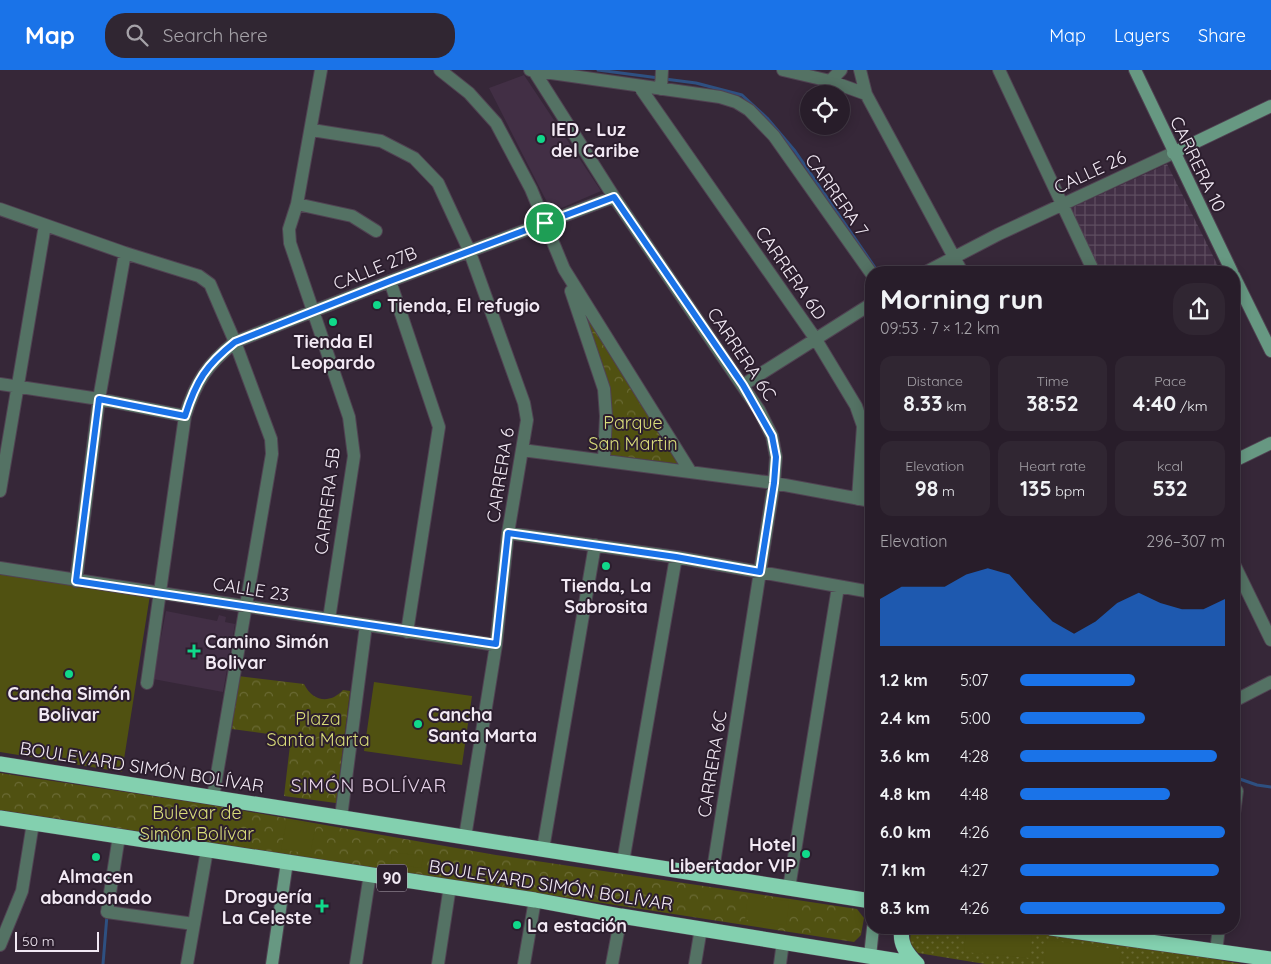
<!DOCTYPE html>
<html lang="en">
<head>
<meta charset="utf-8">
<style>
	:root { --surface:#281d2a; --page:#302632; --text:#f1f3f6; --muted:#a5a2a8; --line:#443b47; --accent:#1a73e8 }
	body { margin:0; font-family:Quicksand,sans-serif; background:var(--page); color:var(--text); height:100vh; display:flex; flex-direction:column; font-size:19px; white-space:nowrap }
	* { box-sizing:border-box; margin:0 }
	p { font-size:16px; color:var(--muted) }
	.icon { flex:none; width:28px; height:28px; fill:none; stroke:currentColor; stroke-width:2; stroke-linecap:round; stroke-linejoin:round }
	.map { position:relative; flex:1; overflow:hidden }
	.side { position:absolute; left:865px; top:196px; width:375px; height:668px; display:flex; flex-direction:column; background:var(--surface); border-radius:20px; box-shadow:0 2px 12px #0003,0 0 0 1px var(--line) }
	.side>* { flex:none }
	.fabs { position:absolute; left:800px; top:15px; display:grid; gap:10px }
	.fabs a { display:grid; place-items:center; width:50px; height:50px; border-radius:50%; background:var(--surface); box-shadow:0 2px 12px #0003,0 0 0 1px var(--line); font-size:25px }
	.scale { position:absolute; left:15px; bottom:12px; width:84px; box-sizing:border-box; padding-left:5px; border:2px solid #f2e9f4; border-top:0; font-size:14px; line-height:18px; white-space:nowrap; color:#f2e9f4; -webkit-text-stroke:4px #2c1e2e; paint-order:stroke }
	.pin { position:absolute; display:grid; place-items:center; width:42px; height:42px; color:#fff; margin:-21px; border:2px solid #fff; border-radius:50%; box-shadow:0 1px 5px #0007 }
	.round { display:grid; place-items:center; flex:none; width:52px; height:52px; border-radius:20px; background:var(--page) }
	.headline { display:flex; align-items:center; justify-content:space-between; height:85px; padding:0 15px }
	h1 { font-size:28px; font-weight:700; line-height:38px }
	.stats { display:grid; grid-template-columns:repeat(3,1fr); gap:8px; height:85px; padding:5px 15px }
	.stats div { display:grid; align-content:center; border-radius:12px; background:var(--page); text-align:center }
	.stats b { font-size:21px; font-weight:700 }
	.stats small { font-size:14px; font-weight:400 }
	.stats p { font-size:14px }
	.chart { height:140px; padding:10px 15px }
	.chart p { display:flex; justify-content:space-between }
	.chart svg { width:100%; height:90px; margin-top:5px; fill:var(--accent); opacity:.7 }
	ul { padding:0 15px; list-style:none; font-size:16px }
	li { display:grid; grid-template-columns:80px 60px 1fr; align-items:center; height:38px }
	li i { height:12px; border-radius:6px; background:var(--accent) }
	header { display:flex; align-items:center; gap:30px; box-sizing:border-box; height:70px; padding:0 25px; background:var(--accent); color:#fff }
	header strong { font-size:24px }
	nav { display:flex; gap:28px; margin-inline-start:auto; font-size:18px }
	.search { width:350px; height:45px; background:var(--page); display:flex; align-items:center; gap:12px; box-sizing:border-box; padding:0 18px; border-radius:20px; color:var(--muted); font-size:19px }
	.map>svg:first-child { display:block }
	.built { fill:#422f45 }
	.industrial { fill:url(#industrial-grid) }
	.grass { fill:url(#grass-dots) }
	.park { fill:url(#park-crowns) }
	.garden { fill:#505111 }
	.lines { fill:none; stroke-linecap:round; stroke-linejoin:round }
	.stream { stroke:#2e5081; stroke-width:3 }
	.street-casing { stroke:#504252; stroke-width:14 }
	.secondary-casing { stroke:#504252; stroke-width:14 }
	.highway-casing { stroke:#504252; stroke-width:16 }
	.street { stroke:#547264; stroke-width:12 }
	.secondary { stroke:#679882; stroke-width:12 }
	.highway { stroke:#83d0af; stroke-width:15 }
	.route-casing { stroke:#fff; stroke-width:10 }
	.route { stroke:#1a73e8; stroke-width:6 }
	.poi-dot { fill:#10d98a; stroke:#2c1e2e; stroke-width:2 }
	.labels { text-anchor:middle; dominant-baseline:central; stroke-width:4; stroke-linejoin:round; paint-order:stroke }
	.shield { fill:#2c1e2e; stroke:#b7acb9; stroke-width:1 }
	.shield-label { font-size:16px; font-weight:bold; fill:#f2e9f4 }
	.poi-label { font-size:18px; font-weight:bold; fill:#f2e9f4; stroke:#2c1e2e; text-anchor:start }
	.street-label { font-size:18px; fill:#f2e9f4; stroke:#2c1e2e }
	.park-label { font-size:18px; fill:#d8db7a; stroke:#2c1e2e }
	.neighbourhood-label { font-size:19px; letter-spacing:1px; fill:#e6d3e9; stroke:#2c1e2e }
</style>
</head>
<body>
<header>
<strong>Map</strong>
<div class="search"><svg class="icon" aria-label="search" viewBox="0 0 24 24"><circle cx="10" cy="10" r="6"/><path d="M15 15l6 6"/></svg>Search here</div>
<nav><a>Map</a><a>Layers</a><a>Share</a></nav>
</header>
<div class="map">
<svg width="1271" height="894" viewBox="0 0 1271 894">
	<defs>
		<pattern id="industrial-grid" width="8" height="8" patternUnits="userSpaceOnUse" patternTransform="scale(1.25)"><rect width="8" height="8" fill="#422f45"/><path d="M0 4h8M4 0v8" fill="none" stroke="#5e4d60"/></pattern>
		<pattern id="grass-dots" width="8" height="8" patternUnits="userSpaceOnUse" patternTransform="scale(1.25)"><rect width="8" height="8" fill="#505111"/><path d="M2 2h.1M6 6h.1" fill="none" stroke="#6a6a34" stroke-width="1.8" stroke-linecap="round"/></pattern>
		<pattern id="park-crowns" width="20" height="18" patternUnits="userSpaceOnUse" patternTransform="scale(1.25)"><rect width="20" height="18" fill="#505111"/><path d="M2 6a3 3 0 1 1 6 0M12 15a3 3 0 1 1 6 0" fill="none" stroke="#6a6a34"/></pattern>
	</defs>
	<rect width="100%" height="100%" fill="#362738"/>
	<path class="built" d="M524 5 601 121 552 142 489 18Z
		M166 541 217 551 219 545 226 547 225 552 235 554 223 622 153 609Z"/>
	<path class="industrial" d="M1167 94 1221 202H1100L1071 138Z"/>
	<path class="grass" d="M911 858H992L1132 874 1242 894H985L918 883 910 873Z"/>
	<path class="park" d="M587 242 681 394 609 385V338L583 245Z
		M238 606 304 614C313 632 330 634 343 620L350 621 336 733 284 726 291 667 232 659Z
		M0 703 211 735 496 785 857 839 864 848 861 865 854 872 0 740Z"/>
	<path class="garden" d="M622 355 657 358 655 383 620 380Z
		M0 501 150 525 122 702 0 682Z
		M374 612 472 626 462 695 364 681Z
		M161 746 186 749 184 762 159 758Z
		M287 750 316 755 310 784 281 779Z
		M213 753 241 758 239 770 210 765Z
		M392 782 423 786 421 798 391 794Z
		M748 826 789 831 786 855 745 850Z
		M966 860 1032 866 1030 888 964 882Z
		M1047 870 1121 880 1119 894H1044Z"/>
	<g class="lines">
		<path class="stream" d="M598 0 659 8
			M665 9 696 13 742 25 767 48 795 81 878 202
			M1234 707 1257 715 1271 717
			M103 894 107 845"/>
		<g class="street-casing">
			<path id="street" d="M321 0 297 134 289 159 290 173 349 347 354 386 329 549
				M440 0 469 23 496 53 531 119 564 199 690 401
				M530 0 720 27 736 32 749 40 774 66 871 203
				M783 0 830 11 866 24
				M860 0 866 24 962 202
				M999 0 1094 202
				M534 1 614 127 759 340 772 366 776 387 774 413 712 806
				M830 11 841 0
				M639 16 815 268 856 336 863 356 858 429
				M661 19 662 0
				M312 60 381 71 414 88 438 113 469 180 524 333 527 350 508 463 496 575 465 767
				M297 134 352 146 376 161
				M0 139 125 183 199 206 210 214 235 272 271 369 272 384 213 727
				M926 202 999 164 1173 83
				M390 211 439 357 407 562
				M571 221 604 319 606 346 604 389
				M0 314 99 329 185 346
				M743 315 871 234
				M522 380 774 413 871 431
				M0 421 45 155
				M508 463 676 487 871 522
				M1234 494 1271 570
				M0 498 496 575
				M76 511 99 329 125 183
				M147 613 185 346C196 311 207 295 235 272L390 211 614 127
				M1234 631 1271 612
				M1234 743 1237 721
				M341 747 366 555
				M119 766 107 842 194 854
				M543 779 595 475
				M623 792 676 487
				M789 818 838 517
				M0 875 22 821 33 753
				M1216 881 1219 858
				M187 894 207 780
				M356 894 370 804
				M438 894 450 816
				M524 894 535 830
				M612 894 621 846
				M695 894 701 858
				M780 894 783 872"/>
		</g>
		<g class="secondary-casing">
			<path id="secondary" d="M1135 0 1232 202
				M1173 83 1271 36
				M1234 206 1271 281
				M1234 391 1271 373
				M870 886 873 858
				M272 894 287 792"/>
		</g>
		<g class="highway-casing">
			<path id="highway" d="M0 694 871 831
				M0 748 535 830 621 846 917 894
				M902 858C899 873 906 883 917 894
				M1051 858 1271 889"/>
		</g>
		<use href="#street" class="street"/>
		<use href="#secondary" class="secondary"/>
		<use href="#highway" class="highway"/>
	</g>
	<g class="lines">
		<g class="route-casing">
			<path id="route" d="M614 127 743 315 772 366 776 387 774 413 760 502 676 487 508 463 496 574 76 511 99 329 185 346C196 311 206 295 235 272L390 211Z"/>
		</g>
		<use href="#route" class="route"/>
	</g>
	<g class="poi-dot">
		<circle cx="541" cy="69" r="5"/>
		<circle cx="377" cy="235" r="5"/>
		<circle cx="333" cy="252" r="5"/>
		<circle cx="606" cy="496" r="5"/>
		<path d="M191.5 573.5h5v5h5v5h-5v5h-5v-5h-5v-5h5z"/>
		<circle cx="69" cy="604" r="5"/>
		<circle cx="418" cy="654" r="5"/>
		<circle cx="806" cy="784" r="5"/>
		<circle cx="96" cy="787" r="5"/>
		<path d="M319.5 828.5h5v5h5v5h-5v5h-5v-5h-5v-5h5z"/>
		<circle cx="517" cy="855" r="5"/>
	</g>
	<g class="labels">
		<rect class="shield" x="377" y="794.5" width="30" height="27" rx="4"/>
		<g class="shield-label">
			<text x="392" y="808">90</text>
		</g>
		<g class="poi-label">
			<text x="551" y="59">IED - Luz<tspan x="551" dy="21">del Caribe</tspan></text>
			<text x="387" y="235">Tienda, El refugio</text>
			<text x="333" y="271" text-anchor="middle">Tienda El<tspan x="333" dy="21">Leopardo</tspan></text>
			<text x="606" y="515" text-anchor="middle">Tienda, La<tspan x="606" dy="21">Sabrosita</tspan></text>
			<text x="205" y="571">Camino Simón<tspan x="205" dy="21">Bolivar</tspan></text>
			<text x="69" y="623" text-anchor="middle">Cancha Simón<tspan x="69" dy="21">Bolivar</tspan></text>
			<text x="428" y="644">Cancha<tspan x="428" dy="21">Santa Marta</tspan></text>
			<text x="796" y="774" text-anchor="end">Hotel<tspan x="796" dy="21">Libertador VIP</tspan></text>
			<text x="96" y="806" text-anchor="middle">Almacen<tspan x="96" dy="21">abandonado</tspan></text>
			<text x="312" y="826" text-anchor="end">Droguería<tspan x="312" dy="21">La Celeste</tspan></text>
			<text x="527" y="855">La estación</text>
		</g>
		<g class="street-label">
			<text transform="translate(1198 94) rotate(64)">CARRERA 10</text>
			<text transform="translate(1090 102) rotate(-25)">CALLE 26</text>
			<text transform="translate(837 125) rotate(55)">CARRERA 7</text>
			<text transform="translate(375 198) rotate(-22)">CALLE 27B</text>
			<text transform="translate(791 203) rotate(55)">CARRERA 6D</text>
			<text transform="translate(742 284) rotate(56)">CARRERA 6C</text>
			<text transform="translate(500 405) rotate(-81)">CARRERA 6</text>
			<text transform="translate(327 431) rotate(-83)">CARRERA 5B</text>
			<text transform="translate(251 519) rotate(9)">CALLE 23</text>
			<text transform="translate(712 694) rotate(-81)">CARRERA 6C</text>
			<text transform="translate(142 697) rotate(9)">BOULEVARD SIMÓN BOLÍVAR</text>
			<text transform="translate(551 815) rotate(9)">BOULEVARD SIMÓN BOLÍVAR</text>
		</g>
		<g class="park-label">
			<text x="633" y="352">Parque<tspan x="633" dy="21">San Martin</tspan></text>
			<text x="318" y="648">Plaza<tspan x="318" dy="21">Santa Marta</tspan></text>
			<text x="197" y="742">Bulevar de<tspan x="197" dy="21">Simón Bolívar</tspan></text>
		</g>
		<g class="neighbourhood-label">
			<text x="369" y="715">SIMÓN BOLÍVAR</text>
		</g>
	</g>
</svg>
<div class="fabs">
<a><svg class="icon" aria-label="locate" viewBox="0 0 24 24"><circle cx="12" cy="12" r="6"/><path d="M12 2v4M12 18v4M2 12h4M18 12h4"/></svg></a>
</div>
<div class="scale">50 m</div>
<div class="pin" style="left:545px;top:153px;background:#1e9e55"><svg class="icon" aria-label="arrive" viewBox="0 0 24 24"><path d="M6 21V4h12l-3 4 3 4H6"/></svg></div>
<section class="side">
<div class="headline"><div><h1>Morning run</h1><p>09:53 · 7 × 1.2 km</p></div><a class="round"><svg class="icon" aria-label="share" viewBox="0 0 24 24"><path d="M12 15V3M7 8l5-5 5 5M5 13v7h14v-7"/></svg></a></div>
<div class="stats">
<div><p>Distance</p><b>8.33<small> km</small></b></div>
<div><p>Time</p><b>38:52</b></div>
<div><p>Pace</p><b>4:40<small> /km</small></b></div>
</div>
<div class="stats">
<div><p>Elevation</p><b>98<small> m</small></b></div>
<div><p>Heart rate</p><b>135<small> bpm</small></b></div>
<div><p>kcal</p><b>532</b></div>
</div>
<div class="chart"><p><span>Elevation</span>296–307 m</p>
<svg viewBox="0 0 160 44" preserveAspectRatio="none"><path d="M0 44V21L10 15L20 15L30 15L40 9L50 6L60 9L70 21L80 32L90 38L100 32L110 23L120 18L130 23L140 26L150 26L160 21V44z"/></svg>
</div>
<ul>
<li><b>1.2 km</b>5:07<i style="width:56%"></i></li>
<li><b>2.4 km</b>5:00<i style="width:61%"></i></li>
<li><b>3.6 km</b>4:28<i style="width:96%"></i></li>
<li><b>4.8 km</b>4:48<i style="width:73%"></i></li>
<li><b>6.0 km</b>4:26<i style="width:100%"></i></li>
<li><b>7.1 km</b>4:27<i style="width:97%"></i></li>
<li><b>8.3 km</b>4:26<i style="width:100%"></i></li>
</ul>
</section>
</div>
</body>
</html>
